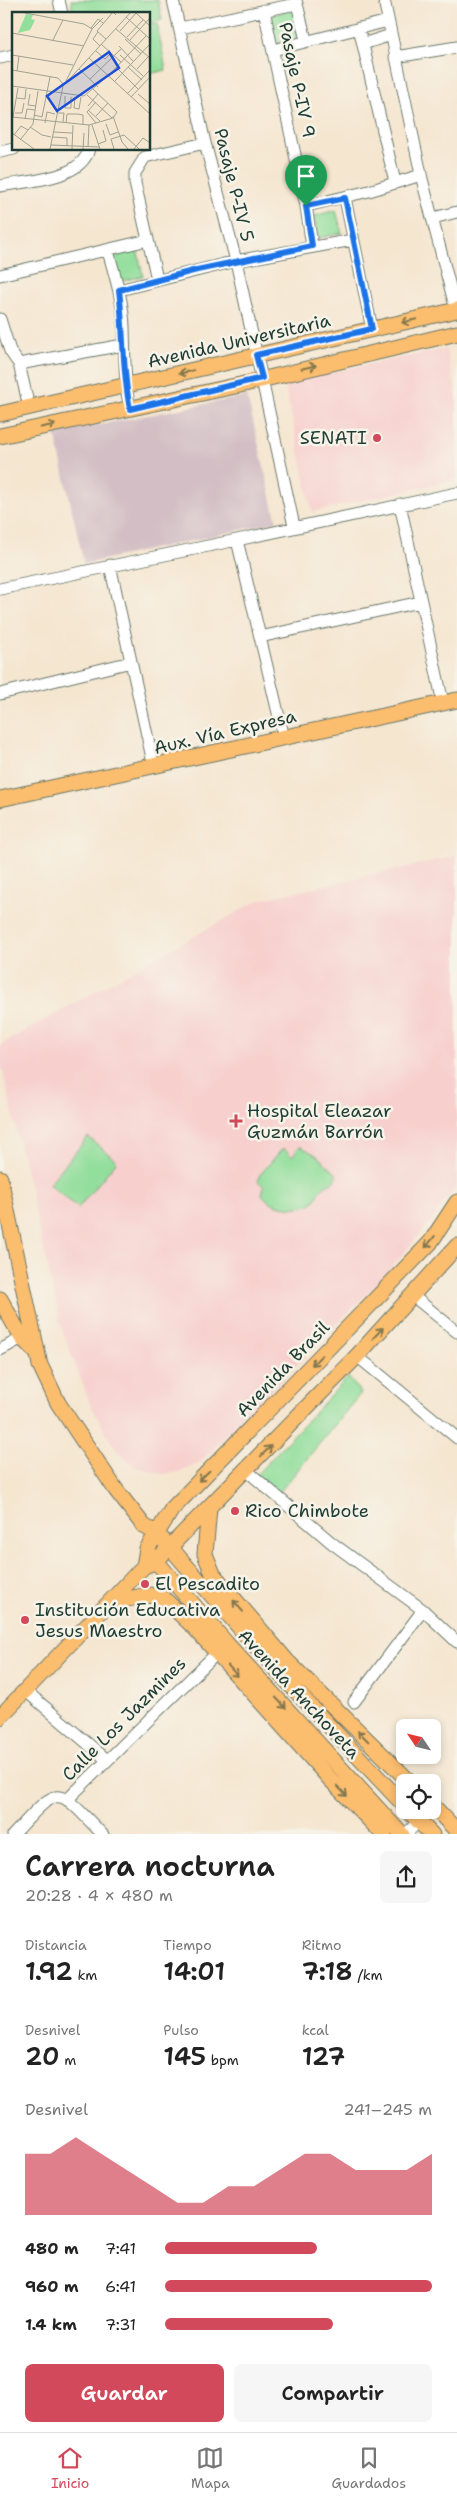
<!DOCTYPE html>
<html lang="es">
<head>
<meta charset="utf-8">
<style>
	:root { --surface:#fff; --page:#f6f6f6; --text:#222; --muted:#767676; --line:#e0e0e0; --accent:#d1495b }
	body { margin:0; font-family:"Shantell Sans",sans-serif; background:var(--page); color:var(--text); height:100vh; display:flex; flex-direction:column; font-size:19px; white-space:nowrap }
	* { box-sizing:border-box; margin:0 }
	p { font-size:16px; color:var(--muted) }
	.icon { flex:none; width:28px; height:28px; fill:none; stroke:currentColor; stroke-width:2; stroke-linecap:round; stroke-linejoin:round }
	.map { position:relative; height:1834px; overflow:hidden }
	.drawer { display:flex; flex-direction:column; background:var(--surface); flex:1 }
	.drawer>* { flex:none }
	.needle { width:32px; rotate:305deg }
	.controls { position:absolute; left:396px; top:1719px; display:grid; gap:10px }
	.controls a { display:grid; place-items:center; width:45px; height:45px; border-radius:8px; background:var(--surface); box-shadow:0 2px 8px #0003; font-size:25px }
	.pin { position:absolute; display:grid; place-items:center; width:42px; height:42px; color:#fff; margin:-51px -21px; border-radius:50% 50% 50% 0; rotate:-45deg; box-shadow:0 0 5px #0007 }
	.pin .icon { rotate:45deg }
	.round { display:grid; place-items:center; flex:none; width:52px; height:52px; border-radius:8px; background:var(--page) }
	.head { display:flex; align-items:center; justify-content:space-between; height:85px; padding:0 25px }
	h1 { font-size:28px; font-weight:600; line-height:38px }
	.metrics { display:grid; grid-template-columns:repeat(3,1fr); gap:8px; height:85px; padding:5px 25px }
	.metrics div { display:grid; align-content:center }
	.metrics b { font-size:25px; font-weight:600 }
	.metrics small { font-size:14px; font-weight:400 }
	.metrics p { font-size:14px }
	.chart { height:140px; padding:10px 25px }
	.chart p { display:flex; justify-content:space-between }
	.chart svg { width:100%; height:90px; margin-top:5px; fill:var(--accent); opacity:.7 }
	.cta { display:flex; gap:10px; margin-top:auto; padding:10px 25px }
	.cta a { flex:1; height:58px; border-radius:8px; background:var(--accent); color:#fff; font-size:20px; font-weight:600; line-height:58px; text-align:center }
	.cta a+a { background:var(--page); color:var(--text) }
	ul { padding:0 25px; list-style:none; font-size:16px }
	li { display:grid; grid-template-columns:80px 60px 1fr; align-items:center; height:38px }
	li i { height:12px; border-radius:6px; background:var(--accent) }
	.tab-bar { display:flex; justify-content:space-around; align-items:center; height:70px; border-top:1px solid var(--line); background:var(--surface); font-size:14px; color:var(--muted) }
	.tab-bar a { display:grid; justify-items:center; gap:2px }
	.tab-bar .active { color:var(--accent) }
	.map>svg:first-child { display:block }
	.built { fill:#f7d0ce }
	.industrial { fill:#d2bec4 }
	.green { fill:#92de9b; stroke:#588e68 }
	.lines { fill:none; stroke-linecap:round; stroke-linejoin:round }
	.minor-casing { stroke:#6a786b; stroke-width:13 }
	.major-casing { stroke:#6a786b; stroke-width:17 }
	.minor { stroke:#fff; stroke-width:11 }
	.major { stroke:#fbbd6e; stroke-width:15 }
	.oneway { stroke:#82774e }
	.route-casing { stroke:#fff; stroke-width:10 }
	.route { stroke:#1a73e8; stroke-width:6 }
	.poi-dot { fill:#d1495b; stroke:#f7f3e8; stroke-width:2 }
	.labels { text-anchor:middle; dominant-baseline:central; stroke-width:5; stroke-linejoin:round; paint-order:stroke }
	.street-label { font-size:18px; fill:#1f3d34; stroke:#f7f3e8 }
	.poi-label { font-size:18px; fill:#1f3d34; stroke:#f7f3e8; text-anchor:start }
	.inset-road { fill:none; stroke:#9fa292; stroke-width:1 }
	.view { fill:#1d4ed8; fill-opacity:0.15; stroke:#1d4ed8; stroke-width:2.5 }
	.inset-edge { fill:none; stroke:#1f3d34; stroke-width:2.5 }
</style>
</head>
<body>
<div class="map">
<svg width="457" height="1835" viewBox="0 0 457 1835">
	<rect width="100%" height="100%" fill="#f7f3e8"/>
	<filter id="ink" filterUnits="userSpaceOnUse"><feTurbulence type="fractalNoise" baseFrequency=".02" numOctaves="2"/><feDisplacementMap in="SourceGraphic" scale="10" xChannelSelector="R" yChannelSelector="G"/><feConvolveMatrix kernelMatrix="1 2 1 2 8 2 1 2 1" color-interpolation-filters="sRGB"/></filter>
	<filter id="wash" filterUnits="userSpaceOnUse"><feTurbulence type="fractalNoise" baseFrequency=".0096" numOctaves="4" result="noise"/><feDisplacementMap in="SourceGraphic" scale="20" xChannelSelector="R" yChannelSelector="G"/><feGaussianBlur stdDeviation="1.12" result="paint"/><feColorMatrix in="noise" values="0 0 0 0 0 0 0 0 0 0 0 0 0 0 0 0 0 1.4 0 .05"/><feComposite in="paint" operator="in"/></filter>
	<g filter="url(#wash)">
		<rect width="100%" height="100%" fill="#f5e6d0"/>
		<path class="built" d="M446 349 457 397V479L312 512 284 381Z
			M457 856V1185L435 1216 382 1279 199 1463 180 1472 162 1474 136 1467 124 1458 110 1440 90 1404 61 1326 0 1058V1045L259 900Z"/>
		<path class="industrial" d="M247 396 277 522 84 564 55 433Z"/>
		<path class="green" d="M71 0H158L162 20 149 23V14H73Z
			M294 9 300 38 275 44 268 16Z
			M157 24 166 70 149 74V25Z
			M336 210 342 233 319 238 314 216Z
			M137 248 143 276 119 282 113 255Z
			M88 1137 117 1161 78 1208 49 1184Z
			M300 1146 316 1155 336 1173V1179C332 1183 327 1184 323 1187 318 1192 318 1200 312 1203 297 1211 271 1208 262 1194L264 1187 258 1181 259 1176 283 1148 292 1156Z
			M348 1377 361 1393 278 1494 256 1475Z"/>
	</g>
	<g filter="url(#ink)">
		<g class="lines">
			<g class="minor-casing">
				<path id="minor" d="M59 0 62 14
					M173 0 205 143 236 261 294 526
					M296 0 306 40
					M384 0 422 179 455 306
					M264 10 306 206 312 246
					M180 28 296 4
					M359 28 395 182
					M363 44 391 35
					M273 50 388 21
					M395 57 457 47
					M0 58 14 55
					M0 152 14 149
					M0 186C27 181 81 180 89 149
					M345 198 372 329
					M306 206 369 191 421 175
					M433 218 457 212
					M108 251C115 276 123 301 124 327 125 355 124 381 130 409
					M0 275 148 240
					M157 279 135 183V173L145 157 205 143
					M119 290 236 261 353 240
					M0 319 10 351 19 364 29 407
					M19 364 123 345
					M400 504 443 703
					M110 565 154 767
					M0 589 237 540
					M260 637 420 602
					M0 694 131 662
					M284 738 237 540 457 493
					M413 1296 457 1332
					M0 1350 22 1338
					M357 1356 457 1438
					M246 1470 332 1543 423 1610 457 1642
					M26 1691 107 1760
					M354 1702 423 1610
					M68 1799 222 1648
					M13 1835C61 1783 55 1785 103 1835
					M405 1835 430 1810"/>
			</g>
			<g class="major-casing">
				<path id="major" d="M0 414 457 310
					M0 436 240 385 457 333
					M0 799 457 700
					M0 1178 40 1365 58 1403 116 1490 144 1526 156 1533 170 1547 278 1672 405 1806
					M0 1299 22 1338 36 1352
					M209 1508 205 1554 213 1574 287 1661 410 1782
					M150 1554 227 1644 402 1835
					M144 1566 155 1562 357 1356 457 1246
					M111 1602 149 1595 164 1599 194 1627 330 1779 384 1835
					M0 1717 144 1566 147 1549 172 1509 430 1243 457 1202
					M432 1805 457 1831
					M408 1810 432 1835"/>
			</g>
			<use href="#minor" class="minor"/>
			<use href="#major" class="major"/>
		</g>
		<defs><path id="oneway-shaft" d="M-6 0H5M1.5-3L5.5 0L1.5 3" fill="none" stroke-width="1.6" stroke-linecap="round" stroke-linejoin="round" transform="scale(1.25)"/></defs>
		<g class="oneway">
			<use href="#oneway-shaft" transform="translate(409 321) rotate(167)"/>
			<use href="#oneway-shaft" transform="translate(309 367) rotate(-13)"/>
			<use href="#oneway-shaft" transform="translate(186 372) rotate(167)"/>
			<use href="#oneway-shaft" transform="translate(48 426) rotate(-12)"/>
			<use href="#oneway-shaft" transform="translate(430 1242) rotate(129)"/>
			<use href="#oneway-shaft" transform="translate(378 1333) rotate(-47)"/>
			<use href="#oneway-shaft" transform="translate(317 1360) rotate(134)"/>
			<use href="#oneway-shaft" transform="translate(266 1451) rotate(-46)"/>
			<use href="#oneway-shaft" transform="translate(204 1476) rotate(136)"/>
			<use href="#oneway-shaft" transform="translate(238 1606) rotate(-131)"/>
			<use href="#oneway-shaft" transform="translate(233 1671) rotate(48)"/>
			<use href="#oneway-shaft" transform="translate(281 1703) rotate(47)"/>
			<use href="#oneway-shaft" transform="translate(363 1736) rotate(-135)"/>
			<use href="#oneway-shaft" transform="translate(342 1791) rotate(46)"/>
		</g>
	</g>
	<g class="lines" filter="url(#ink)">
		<g class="route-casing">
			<path id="route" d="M345 198 372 329 256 355 262 378 130 409C122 370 124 330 119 290L197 270 312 246 306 206Z"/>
		</g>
		<use href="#route" class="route"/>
	</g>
	<g class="poi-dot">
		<circle cx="377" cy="438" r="5"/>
		<path d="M233.5 1113.5h5v5h5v5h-5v5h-5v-5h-5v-5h5z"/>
		<circle cx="235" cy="1511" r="5"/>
		<circle cx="145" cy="1584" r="5"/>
		<circle cx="25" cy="1620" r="5"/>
	</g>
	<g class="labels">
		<g class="street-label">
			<text transform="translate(297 80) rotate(78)">Pasaje P-IV 9</text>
			<text transform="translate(234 185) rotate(76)">Pasaje P-IV 5</text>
			<text transform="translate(239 341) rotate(-13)">Avenida Universitaria</text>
			<text transform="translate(225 732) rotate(-13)">Aux. Vía Expresa</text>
			<text transform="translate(283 1369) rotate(-46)">Avenida Brasil</text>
			<text transform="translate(299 1694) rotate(47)">Avenida Anchoveta</text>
			<text transform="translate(124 1719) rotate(-45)">Calle Los Jazmines</text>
		</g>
		<g class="poi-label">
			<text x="367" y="438" text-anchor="end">SENATI</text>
			<text x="247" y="1111">Hospital Eleazar<tspan x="247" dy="21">Guzmán Barrón</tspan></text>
			<text x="245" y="1511">Rico Chimbote</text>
			<text x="155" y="1584">El Pescadito</text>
			<text x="35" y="1610">Institución Educativa<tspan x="35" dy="21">Jesus Maestro</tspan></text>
		</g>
	</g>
	<g transform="translate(12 12)">
		<rect width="138" height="138" fill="#f5e6d0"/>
		<path d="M14 2 21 3 19 7 23 8 18 18 6 21Z" fill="#92de9b"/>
		<path class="inset-road" d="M8 0 72 12 80 17 54 69M124 1 138 14M114 5 138 27M79 16 86 7 91 11M80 17 91 6M104 17 138 46M108 19 125 0M86 20 81 27 88 34M0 21 72 34M115 25 131 8M94 27 85 19 101 0 104 3M113 27 129 42M41 28 51 8M117 29 138 6M89 32 109 50M107 34 121 49M84 39 93 47 99 41M0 43 61 53M108 43 131 64M77 46 138 102M104 55 126 77M116 55 130 68M67 57 86 75M125 57 136 45M0 58 46 66 52 73M5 59 7 44M97 63 134 24M78 67 109 37M103 69 138 32M0 74 72 84 97 63M81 77 105 100M18 82 16 93 24 94M115 82 138 58M126 82 138 92M75 83 100 106M53 84V96H59V85M63 85 62 96 67 97 69 85M119 85 138 65M5 86 13 87 14 77M76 94 86 82M76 98 88 109M3 101H10L12 91M46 101H52L51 110M22 103 30 105 38 65M84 104 96 91M101 104 110 130 116 137M0 105 77 113 101 106 105 100M1 105 6 76M13 107 15 97 23 98M33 111 35 100 43 102M54 111 55 102H66L71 103V112M84 111 75 100 84 90M94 112 98 123 106 120M80 113 88 137M18 115 30 123 39 125M42 120 60 121M0 121 22 137M2 123 9 114 16 118M41 125 55 126V134M8 128 21 112 26 79M86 132 94 129 91 118M39 133 88 135M76 135 77 113M38 137 51 74 119 0M60 137 61 113M71 137 72 121M102 137 99 127 112 123 127 137M122 137 131 126 138 131"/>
		<path class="view" d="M97 40 107 56 45 99 35 84Z"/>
		<rect width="138" height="138" class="inset-edge"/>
	</g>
</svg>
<div class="controls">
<a><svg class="needle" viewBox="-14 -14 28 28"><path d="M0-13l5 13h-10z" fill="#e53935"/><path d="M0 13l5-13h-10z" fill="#767676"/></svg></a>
<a><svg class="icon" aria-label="locate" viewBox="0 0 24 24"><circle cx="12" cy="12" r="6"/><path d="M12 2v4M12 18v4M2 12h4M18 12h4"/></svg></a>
</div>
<div class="pin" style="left:306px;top:206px;background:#1e9e55"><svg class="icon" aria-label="arrive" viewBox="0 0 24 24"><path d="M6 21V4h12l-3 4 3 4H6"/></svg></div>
</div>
<section class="drawer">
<div class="head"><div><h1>Carrera nocturna</h1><p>20:28 · 4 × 480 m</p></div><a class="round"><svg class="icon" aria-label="share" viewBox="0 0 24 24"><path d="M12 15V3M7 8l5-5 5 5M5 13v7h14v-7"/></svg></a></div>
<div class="metrics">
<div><p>Distancia</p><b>1.92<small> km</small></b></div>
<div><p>Tiempo</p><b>14:01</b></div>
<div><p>Ritmo</p><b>7:18<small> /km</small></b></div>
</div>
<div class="metrics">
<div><p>Desnivel</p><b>20<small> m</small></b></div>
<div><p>Pulso</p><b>145<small> bpm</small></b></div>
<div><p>kcal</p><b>127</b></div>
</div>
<div class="chart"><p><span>Desnivel</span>241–245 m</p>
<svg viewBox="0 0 160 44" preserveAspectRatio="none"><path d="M0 44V14L10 14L20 6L30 14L40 22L50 30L60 38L70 38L80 30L90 30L100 22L110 14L120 14L130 22L140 22L150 22L160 14V44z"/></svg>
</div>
<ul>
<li><b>480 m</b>7:41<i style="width:57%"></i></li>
<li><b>960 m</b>6:41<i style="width:100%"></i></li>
<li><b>1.4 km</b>7:31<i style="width:63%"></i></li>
</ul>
<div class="cta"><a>Guardar</a><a>Compartir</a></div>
</section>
<nav class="tab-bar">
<a class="active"><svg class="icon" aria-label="home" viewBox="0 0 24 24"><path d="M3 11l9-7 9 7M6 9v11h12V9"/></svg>Inicio</a>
<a><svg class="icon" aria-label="map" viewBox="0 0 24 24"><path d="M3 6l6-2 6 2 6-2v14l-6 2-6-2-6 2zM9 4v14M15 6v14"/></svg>Mapa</a>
<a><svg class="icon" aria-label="saved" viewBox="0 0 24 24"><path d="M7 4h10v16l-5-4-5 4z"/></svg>Guardados</a>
</nav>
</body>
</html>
